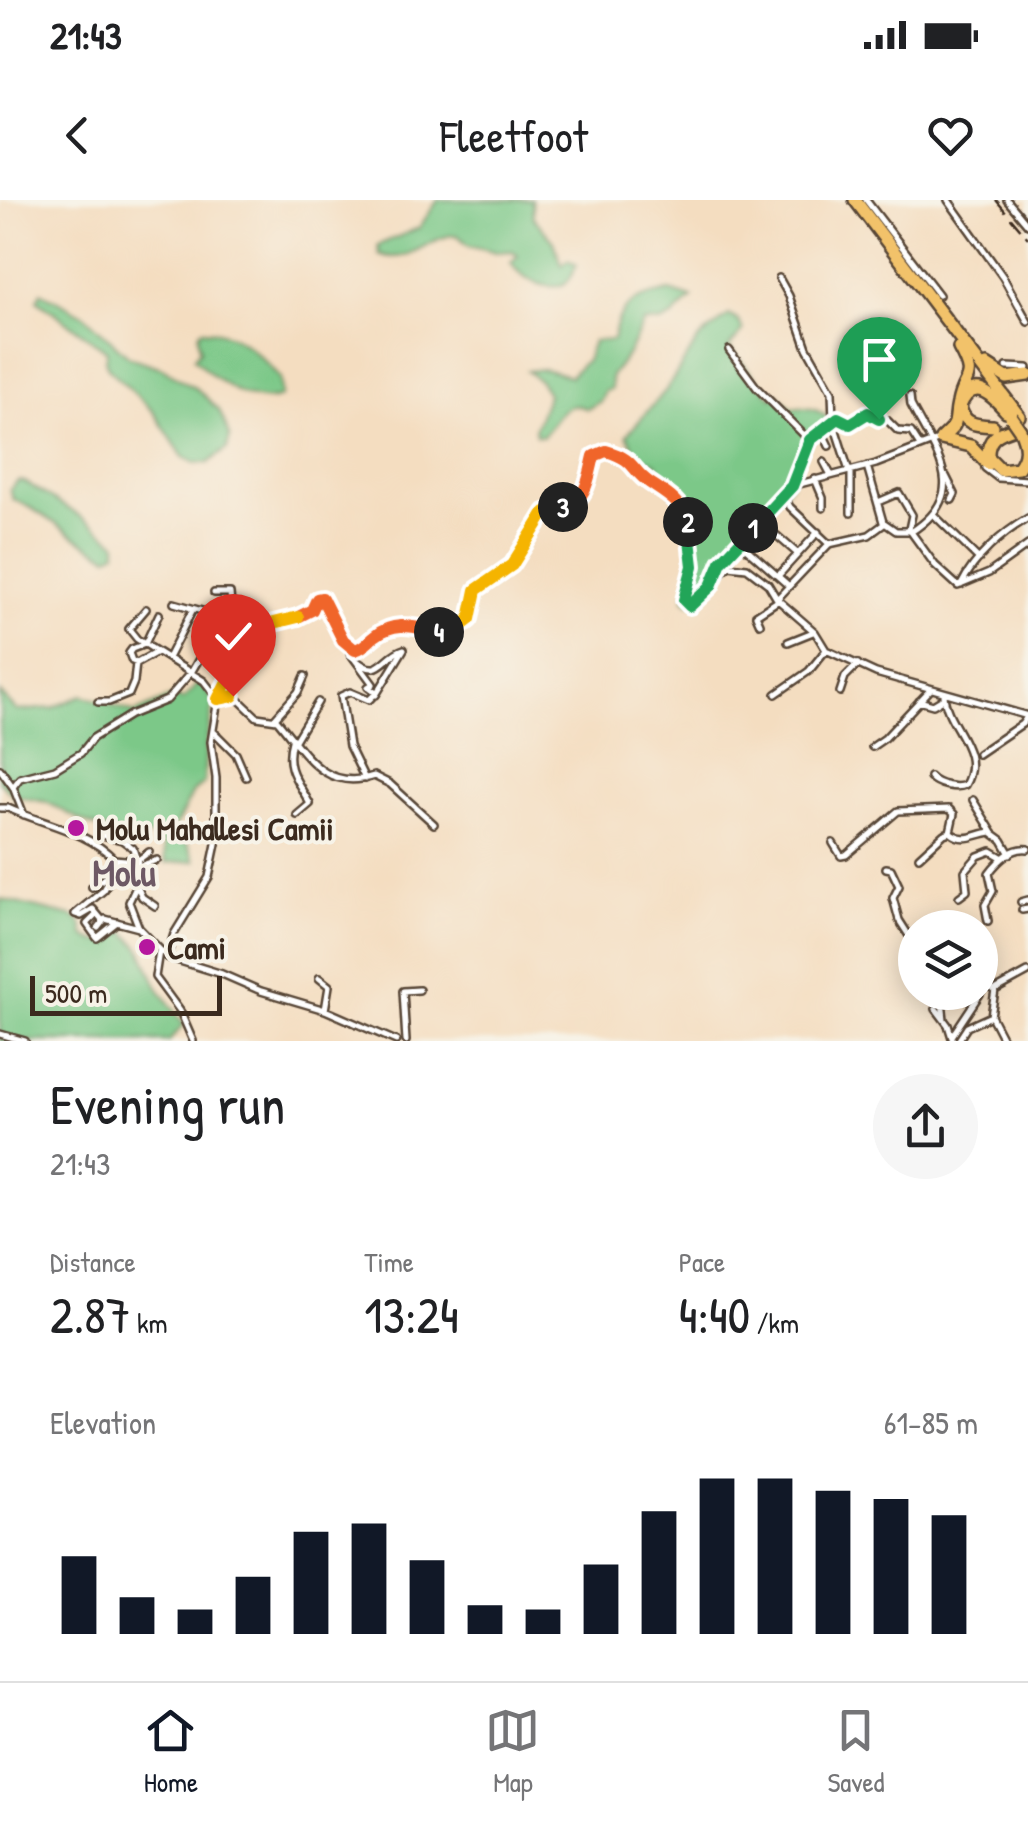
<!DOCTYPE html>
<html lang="en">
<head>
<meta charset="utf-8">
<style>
	:root { --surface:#fff; --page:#f6f6f6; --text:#202124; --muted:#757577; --line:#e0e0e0; --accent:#111827 }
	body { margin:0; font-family:"Patrick Hand",sans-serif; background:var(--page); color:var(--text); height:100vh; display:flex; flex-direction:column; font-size:38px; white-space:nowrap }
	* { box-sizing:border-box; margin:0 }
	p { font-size:32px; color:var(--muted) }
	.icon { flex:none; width:55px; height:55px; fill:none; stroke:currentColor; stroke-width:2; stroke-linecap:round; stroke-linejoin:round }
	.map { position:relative; height:841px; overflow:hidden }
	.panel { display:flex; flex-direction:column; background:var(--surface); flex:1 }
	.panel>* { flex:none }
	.controls { position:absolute; left:898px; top:710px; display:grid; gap:20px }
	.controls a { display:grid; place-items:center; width:100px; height:100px; border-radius:50%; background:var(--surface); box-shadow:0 5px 25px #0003; font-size:50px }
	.scale { position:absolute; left:30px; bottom:25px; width:192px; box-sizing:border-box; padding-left:10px; border:5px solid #3b2a1e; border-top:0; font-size:28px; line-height:35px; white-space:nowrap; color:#3b2a1e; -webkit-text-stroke:8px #f7f3e8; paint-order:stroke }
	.pin { position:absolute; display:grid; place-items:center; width:85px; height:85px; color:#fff; margin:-102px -42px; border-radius:50% 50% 50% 0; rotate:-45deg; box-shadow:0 0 10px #0007 }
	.pin .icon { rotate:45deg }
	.km { position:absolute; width:50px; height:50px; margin:-25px; border-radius:50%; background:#222; color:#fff; font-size:28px; line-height:50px; text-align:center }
	.round { display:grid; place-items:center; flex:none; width:105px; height:105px; border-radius:52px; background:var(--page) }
	.headline { display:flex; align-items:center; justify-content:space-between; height:170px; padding:0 50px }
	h1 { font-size:55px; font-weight:600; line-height:75px }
	.metrics { display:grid; grid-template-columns:repeat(3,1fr); gap:15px; height:170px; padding:10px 50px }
	.metrics div { display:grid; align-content:center }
	.metrics b { font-size:50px; font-weight:600 }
	.metrics small { font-size:28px; font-weight:400 }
	.metrics p { font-size:28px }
	.chart { height:280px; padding:20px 50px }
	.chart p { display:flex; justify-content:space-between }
	.chart svg { width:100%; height:180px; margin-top:10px; stroke:var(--accent); stroke-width:6 }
	.status { display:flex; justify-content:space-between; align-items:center; height:70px; padding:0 50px; background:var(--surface); direction:ltr }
	.status svg { height:28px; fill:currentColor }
	header { display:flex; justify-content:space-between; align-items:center; height:130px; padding:0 50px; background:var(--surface); font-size:45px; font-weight:600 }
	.menu { display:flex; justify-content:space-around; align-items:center; height:140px; border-top:2px solid var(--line); background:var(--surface); font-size:28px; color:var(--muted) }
	.menu a { display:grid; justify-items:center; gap:5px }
	.menu .selected { color:var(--accent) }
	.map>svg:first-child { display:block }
	.green { fill:#7bc888; stroke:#5b7953; stroke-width:2.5 }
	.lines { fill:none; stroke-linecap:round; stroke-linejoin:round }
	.minor-casing { stroke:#574536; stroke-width:10 }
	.trunk-casing { stroke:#574536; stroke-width:16 }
	.minor { stroke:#fff; stroke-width:5 }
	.trunk { stroke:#f2c26a; stroke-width:11 }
	.rail { stroke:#3b2a1e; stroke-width:2.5; stroke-dasharray:15 8; stroke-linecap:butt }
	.trunk-bridge-casing { stroke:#574536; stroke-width:16; stroke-linecap:butt }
	.trunk-bridge { stroke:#f2c26a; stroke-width:11 }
	.split-1-casing { stroke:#fff; stroke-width:20 }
	.split-2-casing { stroke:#fff; stroke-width:20 }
	.split-3-casing { stroke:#fff; stroke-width:20 }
	.split-4-casing { stroke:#fff; stroke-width:20 }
	.split-5-casing { stroke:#fff; stroke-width:20 }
	.split-6-casing { stroke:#fff; stroke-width:20 }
	.split-1 { stroke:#22a559; stroke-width:12 }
	.split-2 { stroke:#22a559; stroke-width:12 }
	.split-3 { stroke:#f0652b; stroke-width:12 }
	.split-4 { stroke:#f5b400; stroke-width:12 }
	.split-5 { stroke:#f0652b; stroke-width:12 }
	.split-6 { stroke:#f5b400; stroke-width:12 }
	.poi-dot { fill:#b5179e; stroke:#f7f3e8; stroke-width:4 }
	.labels { text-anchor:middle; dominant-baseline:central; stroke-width:8; stroke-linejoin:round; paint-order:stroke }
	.poi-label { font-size:32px; font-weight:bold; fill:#3b2a1e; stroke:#f7f3e8; text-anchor:start }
	.quarter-label { font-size:38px; font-weight:bold; fill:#6d5965; stroke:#f7f3e8 }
</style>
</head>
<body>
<div class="status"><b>21:43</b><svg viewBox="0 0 49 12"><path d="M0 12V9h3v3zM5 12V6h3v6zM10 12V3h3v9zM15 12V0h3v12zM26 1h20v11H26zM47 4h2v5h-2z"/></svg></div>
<header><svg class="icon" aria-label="back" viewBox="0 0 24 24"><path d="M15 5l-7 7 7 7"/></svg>Fleetfoot<svg class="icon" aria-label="heart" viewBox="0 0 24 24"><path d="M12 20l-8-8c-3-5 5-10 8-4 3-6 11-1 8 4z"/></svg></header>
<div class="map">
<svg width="1028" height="841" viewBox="0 0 1028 841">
	<rect width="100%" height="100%" fill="#f7f3e8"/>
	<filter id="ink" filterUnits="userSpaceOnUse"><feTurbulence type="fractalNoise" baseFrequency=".01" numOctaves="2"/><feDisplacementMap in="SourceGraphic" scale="20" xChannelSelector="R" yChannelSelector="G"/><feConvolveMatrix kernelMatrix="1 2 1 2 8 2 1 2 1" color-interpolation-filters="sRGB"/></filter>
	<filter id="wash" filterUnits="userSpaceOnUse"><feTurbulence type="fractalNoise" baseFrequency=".0048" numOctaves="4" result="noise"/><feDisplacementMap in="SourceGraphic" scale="40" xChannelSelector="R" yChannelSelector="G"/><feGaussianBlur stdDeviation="2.25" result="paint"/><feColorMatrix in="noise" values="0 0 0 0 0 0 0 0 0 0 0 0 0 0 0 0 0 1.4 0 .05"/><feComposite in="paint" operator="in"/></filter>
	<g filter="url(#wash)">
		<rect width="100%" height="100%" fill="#f4ddc0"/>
		<path class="green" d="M438 0H532L533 17 554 42 562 65 568 60 577 65C576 66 570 79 569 80 553 96 518 78 511 62L518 56 513 51 496 52 469 45 457 35C429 35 409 67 379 54L378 45 419 28Z
			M670 91 692 98 673 117 660 123 644 122 628 154 611 176V189L605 191 601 201 587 209C564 197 556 220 543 236L536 235 535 229 548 194 540 181 527 171 543 169 570 176 586 160 593 141 613 140C619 103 635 98 670 91Z
			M41 92 84 115 129 157 162 168 198 190 219 210 230 236 227 249 208 263H195L183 257 153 211 108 168 105 160 107 151 37 100Z
			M729 115 739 121 743 131 729 147 772 198 777 194 791 208C807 207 819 208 831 221L808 240 791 283 719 362 711 385 691 403 685 398C696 368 700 332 681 304 669 286 664 286 657 264L638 256 627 235 666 190 698 140Z
			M201 130C235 128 260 155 280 178L281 197C250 208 214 179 194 158L200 150 198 135Z
			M18 281 25 282 93 324 117 343V352L109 356C75 341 48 314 13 299L10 289Z
			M200 481 214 502 206 544 204 583 193 592 173 631 188 645 195 661 166 663 163 643 150 636 123 635 88 624 46 602 14 596 0 582V493L17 511 53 508 82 495 135 513 173 496 183 500Z
			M0 699 75 717 82 724 84 735C99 748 109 740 123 730L141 749 157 786 184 825 169 841H0Z"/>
	</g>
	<g filter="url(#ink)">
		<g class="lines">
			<g class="minor-casing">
				<path id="minor" d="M866 0 939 95
					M948 0 1003 77 1028 122
					M1007 0 1028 25
					M779 78 789 96 807 148 832 192 833 221 849 271
					M729 150 757 188 810 241
					M1007 167 1028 168
					M822 231 829 246
					M824 262 831 275
					M867 266 883 322 896 331H909
					M985 268 998 278 1028 280
					M851 271V313
					M946 276 955 294 952 300
					M815 279 823 298V308
					M793 284 808 244 838 217 852 224 870 213 887 220 898 231 911 232 920 246
					M878 302 899 293 912 315 909 329 911 332C972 293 936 254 911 205L910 196
					M935 316 979 359
					M760 321 798 354
					M911 332 935 365 958 386 989 373 1028 345
					M740 343 789 386
					M829 344 869 335 884 324
					M778 376 818 332
					M714 379 729 366 747 368 768 384 777 399 815 432 826 450 876 473 1028 516
					M961 385C974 358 1002 333 1028 318
					M214 393H230L232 416
					M777 399 829 344 790 307 783 294
					M174 403 223 417H247L256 425
					M146 409 129 429 137 439 204 481 218 499 235 496 257 517 277 520C306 554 324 592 374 576L390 584 434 624
					M760 424 756 415 779 400
					M788 442 813 432
					M157 452 137 463 132 461 129 453 132 449 145 444 159 414
					M350 453 373 484 368 487 376 493 369 500 350 492 341 496 349 546 365 579
					M168 458 193 409
					M356 460C380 481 383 455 404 449L376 495
					M840 492 845 477 858 464
					M776 494 809 471 826 450
					M919 501 933 505 943 499
					M98 502H109L129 494 134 482 136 463
					M275 518 298 492 305 476
					M214 532 236 554 246 577
					M292 541C284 569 298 581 310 604L297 615
					M294 542 318 502
					M872 547 885 538 930 490
					M978 554 1022 524 1027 517
					M0 569 13 587
					M930 577C937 585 956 589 965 585 985 551 946 526 944 495
					M973 600 993 633
					M0 608H8C42 624 88 631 114 659L115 671 92 687
					M24 615 13 587 20 578 55 569 81 553 93 538 130 515 167 500 192 471 223 417
					M102 635 122 640 133 648 137 661 149 652
					M833 643 841 656 846 655 898 611 949 609 954 614 950 632C964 644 975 634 991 632L1002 640 1010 654
					M919 657 944 634 950 632
					M114 659 137 661 141 676 129 702 139 728 167 757 222 774 261 791 325 810 396 841
					M139 666 157 660
					M886 668 891 669 899 686 893 698 899 720 915 745
					M137 686 142 697 155 706
					M959 697 967 691 965 671 978 656 991 651 1003 658
					M1021 702 1028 700
					M1022 710 1028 709
					M96 715 87 724 97 738 117 722
					M103 721 93 709 81 716 75 714 104 690 110 679
					M988 721 985 705 993 691 989 673C998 661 1012 647 1028 649
					M98 728 105 719 139 728
					M159 751 155 777 180 811 193 841
					M167 757 174 734 209 677 216 644V578L211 542 218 499 256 426 306 414 321 398 343 440 355 450C368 446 375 433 389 428 419 416 447 449 472 415 471 381 488 385 509 367 522 357 536 327 545 312L575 303 589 282 595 256 606 251C637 261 631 270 650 283 655 286 660 287 665 290 703 315 693 364 684 400L691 405 711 385 721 362 792 286 876 264 938 240
					M319 778 329 786 325 810
					M995 790 991 816 1004 841
					M941 792 944 819
					M980 793 986 785 995 790 1028 772
					M936 809 948 825 953 841
					M0 834 25 841
					M952 836 980 794
					M406 841 403 791 419 790
					M958 841 967 827 991 816"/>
			</g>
			<g class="trunk-casing">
				<path id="trunk" d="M855 0 1019 216
					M987 165 1007 178 1028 175
					M993 226C977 225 963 225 960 206 973 176 991 194 1006 211
					M1014 228C998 233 987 238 988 257L1001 270 1018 268C1028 256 1027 245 1020 230
					M941 239C961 221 953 225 958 203 963 175 978 182 959 148
					M941 239 971 246 988 264"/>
			</g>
			<use href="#minor" class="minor"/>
			<use href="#trunk" class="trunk"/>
			<path class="rail" d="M996 0 1028 38"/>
			<g class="trunk-bridge-casing">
				<path id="trunk-bridge" d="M1011 217 1020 230"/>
			</g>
			<use href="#trunk-bridge" class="trunk-bridge"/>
		</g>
	</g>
	<g class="lines" filter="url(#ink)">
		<g class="split-1-casing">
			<path id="split-1" d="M753 328 792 286 810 240 838 218 850 224 868 213 879 219"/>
		</g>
		<g class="split-2-casing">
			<path id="split-2" d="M688 322 693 366 684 400 690 406 711 386 721 362 753 328"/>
		</g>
		<g class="split-3-casing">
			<path id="split-3" d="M563 307C587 302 589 276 594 256L606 251C637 260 630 270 650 283 668 295 680 301 688 322"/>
		</g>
		<g class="split-4-casing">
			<path id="split-4" d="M439 432 461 426 470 419 476 390 512 365 545 312 563 307"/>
		</g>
		<g class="split-5-casing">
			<path id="split-5" d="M298 417 312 410 317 399 322 398 343 440 355 450C365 447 367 442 375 436 397 419 416 428 439 432"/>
		</g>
		<g class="split-6-casing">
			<path id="split-6" d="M233 496 218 499 254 428 298 417"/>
		</g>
		<use href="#split-1" class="split-1"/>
		<use href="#split-2" class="split-2"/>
		<use href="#split-3" class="split-3"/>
		<use href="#split-4" class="split-4"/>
		<use href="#split-5" class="split-5"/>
		<use href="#split-6" class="split-6"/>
	</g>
	<g class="poi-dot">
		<circle cx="76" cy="628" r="10"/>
		<circle cx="147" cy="747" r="10"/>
	</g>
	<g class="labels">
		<g class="poi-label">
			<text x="96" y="628">Molu Mahallesi Camii</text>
			<text x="167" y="747">Cami</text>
		</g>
		<g class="quarter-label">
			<text x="124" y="672">Molu</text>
		</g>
	</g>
</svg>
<div class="controls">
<a><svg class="icon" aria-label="layers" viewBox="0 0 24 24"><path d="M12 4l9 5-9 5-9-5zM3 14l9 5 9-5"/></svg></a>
</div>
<div class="scale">500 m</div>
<div class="pin" style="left:879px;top:219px;background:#1e9e55"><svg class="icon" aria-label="arrive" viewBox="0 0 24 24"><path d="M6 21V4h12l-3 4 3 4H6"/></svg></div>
<div class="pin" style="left:233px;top:496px;background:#d93025"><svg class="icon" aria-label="check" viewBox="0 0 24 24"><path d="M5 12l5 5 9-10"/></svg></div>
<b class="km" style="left:753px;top:328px">1</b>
<b class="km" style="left:688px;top:322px">2</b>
<b class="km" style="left:563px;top:307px">3</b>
<b class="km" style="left:439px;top:432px">4</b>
</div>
<section class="panel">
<div class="headline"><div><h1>Evening run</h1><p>21:43</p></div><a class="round"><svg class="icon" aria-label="share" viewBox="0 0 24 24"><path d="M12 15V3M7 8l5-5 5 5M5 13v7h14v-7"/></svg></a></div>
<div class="metrics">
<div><p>Distance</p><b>2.87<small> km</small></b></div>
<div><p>Time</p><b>13:24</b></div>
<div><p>Pace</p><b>4:40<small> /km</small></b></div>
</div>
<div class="chart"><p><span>Elevation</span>61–85 m</p>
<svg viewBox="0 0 160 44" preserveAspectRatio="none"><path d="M5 44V25M15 44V35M25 44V38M35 44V30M45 44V19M55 44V17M65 44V26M75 44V37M85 44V38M95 44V27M105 44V14M115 44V6M125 44V6M135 44V9M145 44V11M155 44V15"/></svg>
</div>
</section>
<nav class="menu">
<a class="selected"><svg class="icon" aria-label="home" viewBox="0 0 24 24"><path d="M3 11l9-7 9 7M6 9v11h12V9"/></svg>Home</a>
<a><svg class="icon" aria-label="map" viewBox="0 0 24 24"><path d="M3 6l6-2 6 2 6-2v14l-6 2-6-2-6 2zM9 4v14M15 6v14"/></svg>Map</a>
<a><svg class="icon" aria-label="saved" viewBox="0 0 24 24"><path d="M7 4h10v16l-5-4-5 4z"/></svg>Saved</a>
</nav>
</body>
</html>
